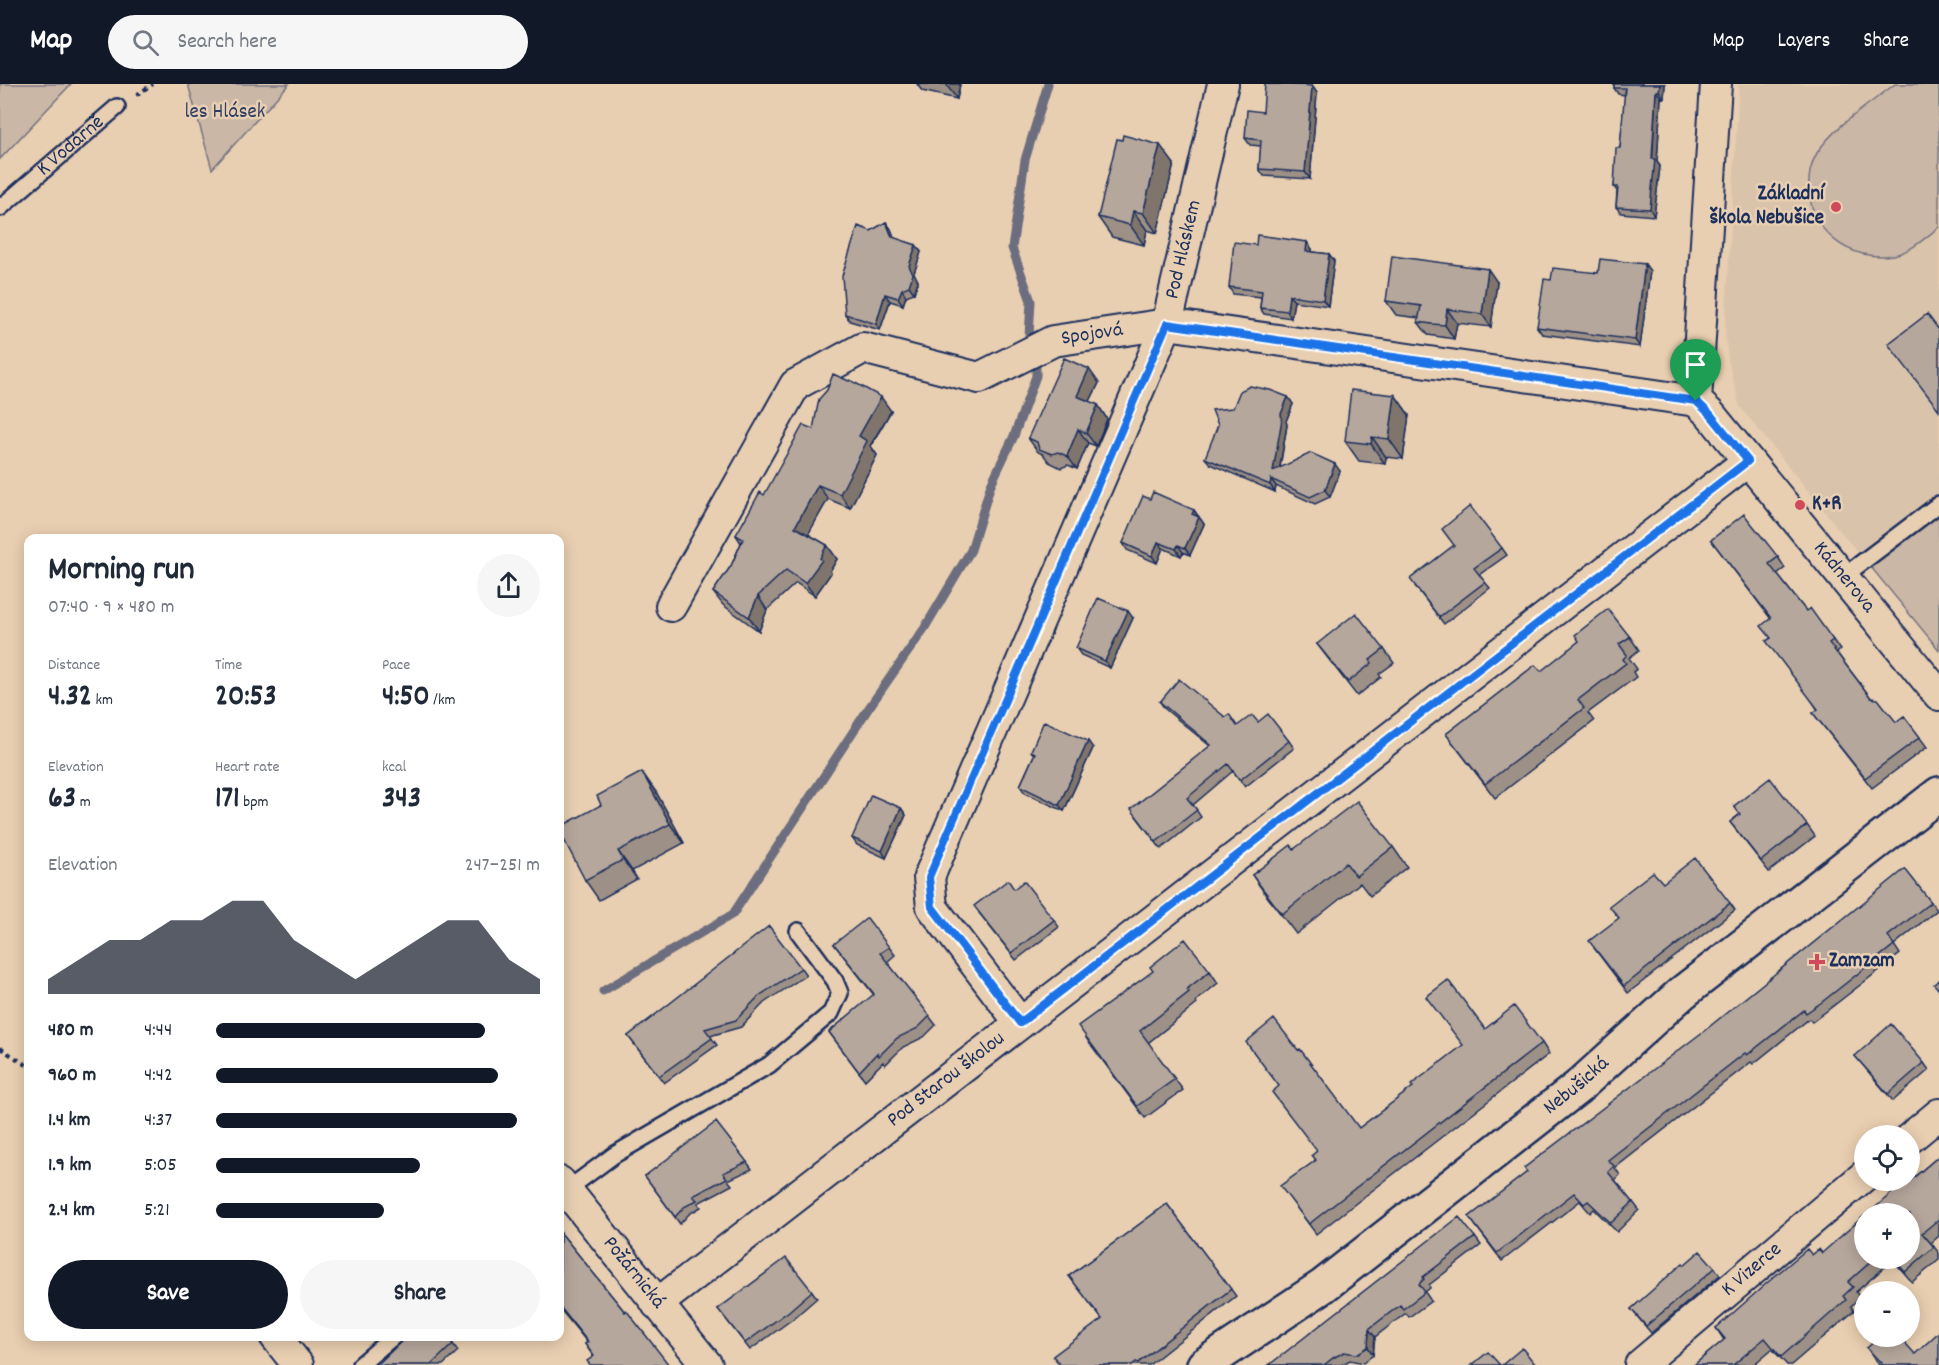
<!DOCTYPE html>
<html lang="en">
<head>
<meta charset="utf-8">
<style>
	:root { --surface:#fff; --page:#f6f6f7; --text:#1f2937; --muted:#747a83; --accent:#111827 }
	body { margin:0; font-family:Dekko,sans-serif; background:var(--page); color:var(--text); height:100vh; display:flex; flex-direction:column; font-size:22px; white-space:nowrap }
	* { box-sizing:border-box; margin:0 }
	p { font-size:20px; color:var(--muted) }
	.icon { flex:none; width:33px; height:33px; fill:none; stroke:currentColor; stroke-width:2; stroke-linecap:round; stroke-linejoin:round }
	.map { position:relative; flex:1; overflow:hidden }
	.panel { position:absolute; left:24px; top:450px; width:540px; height:807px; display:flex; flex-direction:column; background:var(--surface); border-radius:12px; box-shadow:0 3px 15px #0003 }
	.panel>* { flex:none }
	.controls { position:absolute; left:1854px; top:1041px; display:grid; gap:12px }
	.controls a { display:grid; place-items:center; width:66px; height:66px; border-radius:50%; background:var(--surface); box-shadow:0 3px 15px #0003; font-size:30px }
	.pin { position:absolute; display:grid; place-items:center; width:51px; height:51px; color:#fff; margin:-62px -26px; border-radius:50% 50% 50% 0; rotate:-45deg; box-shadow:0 0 6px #0007 }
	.pin .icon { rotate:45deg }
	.round { display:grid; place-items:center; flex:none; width:63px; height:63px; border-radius:32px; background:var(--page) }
	.overview { display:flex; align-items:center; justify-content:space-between; height:102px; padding:0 24px }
	h1 { font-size:33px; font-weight:700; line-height:45px }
	.figures { display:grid; grid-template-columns:repeat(3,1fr); gap:9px; height:102px; padding:6px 24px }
	.figures div { display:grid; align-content:center }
	.figures b { font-size:30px; font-weight:700 }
	.figures small { font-size:16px; font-weight:400 }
	.figures p { font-size:16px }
	.chart { height:168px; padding:12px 24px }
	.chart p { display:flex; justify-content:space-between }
	.chart svg { width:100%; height:108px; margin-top:6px; fill:var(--accent); opacity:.7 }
	.action { display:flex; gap:12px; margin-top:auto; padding:12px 24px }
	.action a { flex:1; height:69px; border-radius:36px; background:var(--accent); color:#fff; font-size:24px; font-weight:700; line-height:69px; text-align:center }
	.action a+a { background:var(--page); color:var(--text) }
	ul { padding:0 24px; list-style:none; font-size:20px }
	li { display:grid; grid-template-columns:96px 72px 1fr; align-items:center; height:45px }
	li i { height:15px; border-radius:8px; background:var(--accent) }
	header { display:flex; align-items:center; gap:36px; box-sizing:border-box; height:84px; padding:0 30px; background:var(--accent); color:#fff }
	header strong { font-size:28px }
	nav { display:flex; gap:33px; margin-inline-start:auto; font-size:21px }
	.search { width:420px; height:54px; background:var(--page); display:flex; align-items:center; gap:15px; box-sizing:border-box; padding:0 21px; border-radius:33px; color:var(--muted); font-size:22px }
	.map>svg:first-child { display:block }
	.built { fill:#dac3ab }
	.green { fill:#cbb7a5; stroke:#737382; stroke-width:1.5 }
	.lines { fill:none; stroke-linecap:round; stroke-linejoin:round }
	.stream { stroke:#6c6e7f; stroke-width:9 }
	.lane-casing { stroke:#1b2f5e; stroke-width:20 }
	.street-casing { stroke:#1b2f5e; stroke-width:34 }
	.secondary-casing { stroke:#1b2f5e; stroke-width:38 }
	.path { stroke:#1b2f5e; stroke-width:4; stroke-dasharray:4.5 4.5; stroke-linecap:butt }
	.lane { stroke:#e9cfb1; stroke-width:15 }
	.street { stroke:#e9cfb1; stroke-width:30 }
	.secondary { stroke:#e9cfb1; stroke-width:33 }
	.wall { fill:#9d9086; stroke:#1b2f5e; stroke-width:1.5 }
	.shaded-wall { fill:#7f756d; stroke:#1b2f5e; stroke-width:1.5 }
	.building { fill:#b6a79c; stroke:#1b2f5e; stroke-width:1.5 }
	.route-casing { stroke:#fff; stroke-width:12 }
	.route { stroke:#1a73e8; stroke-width:8 }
	.poi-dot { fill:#d1495b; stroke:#e9cfb1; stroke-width:2 }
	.labels { text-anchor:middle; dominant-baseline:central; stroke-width:5; stroke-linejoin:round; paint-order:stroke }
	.park-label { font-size:21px; fill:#2d3d65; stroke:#e9cfb1 }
	.street-label { font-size:21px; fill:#1b2f5e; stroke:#e9cfb1 }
	.poi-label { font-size:21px; font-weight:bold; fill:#1b2f5e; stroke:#e9cfb1; text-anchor:start }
</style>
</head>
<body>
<header>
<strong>Map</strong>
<div class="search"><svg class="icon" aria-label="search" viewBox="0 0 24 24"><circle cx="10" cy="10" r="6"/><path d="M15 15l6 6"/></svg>Search here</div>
<nav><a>Map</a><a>Layers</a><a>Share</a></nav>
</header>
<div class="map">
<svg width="1939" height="1281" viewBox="0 0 1939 1281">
	<rect width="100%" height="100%" fill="#e9cfb1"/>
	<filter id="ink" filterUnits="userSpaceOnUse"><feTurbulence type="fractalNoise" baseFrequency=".0167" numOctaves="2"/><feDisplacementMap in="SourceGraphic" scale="12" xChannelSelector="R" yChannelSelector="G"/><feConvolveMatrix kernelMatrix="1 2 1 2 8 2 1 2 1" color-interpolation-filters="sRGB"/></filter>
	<g filter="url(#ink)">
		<path class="built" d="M1739 0H1939V408L1859 470 1740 323 1728 276 1725 246Z"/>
		<path class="green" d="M0 0H71L0 75Z
			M188 0H289L212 85Z
			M1895 0H1939V143C1925 154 1911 168 1893 171 1850 178 1810 148 1809 104 1808 93 1811 79 1817 69 1834 42 1870 20 1895 0Z
			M1939 430V566L1870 482Z"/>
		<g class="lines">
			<path class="stream" d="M1029 252 1031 217 1012 164 1025 76 1048 0
				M603 907 733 830 868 625 924 545 971 466 991 400 1014 352 1036 292V279"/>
			<g class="lane-casing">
				<g id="lane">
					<path id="s1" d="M0 124 117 23"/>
					<path d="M1844 492 1939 420"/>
					<path d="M564 1108 614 1071 769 981 831 929 840 909 835 897 798 847"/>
					<path d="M360 1281 394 1252"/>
				</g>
			</g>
			<g class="street-casing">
				<g id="street">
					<path id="s2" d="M1716 0 1696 317 1710 330 1939 611"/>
					<path id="s3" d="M671 522 795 301 863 264 979 294 1053 257 1167 240 1696 317"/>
					<path id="s4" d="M1020 939 932 823 929 793 1167 240 1223 0"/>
					<path d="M1910 1054 1939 1030"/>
					<path id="s5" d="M560 1098 707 1281"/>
					<path id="s6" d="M657 1220 1748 377"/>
					<path d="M275 1252 298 1281"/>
					<path id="s7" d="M1640 1281 1864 1092"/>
				</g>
			</g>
			<g class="secondary-casing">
				<g id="secondary">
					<path id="s8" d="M1204 1281 1323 1202 1578 1003 1682 909 1939 710"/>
				</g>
			</g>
			<path class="path" d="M136 11 153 0
				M0 964 28 982"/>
			<use href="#lane" class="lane"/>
			<use href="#street" class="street"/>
			<use href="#secondary" class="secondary"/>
		</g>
		<path class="wall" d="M917 0H960L957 15 922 7Z
			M1614 0H1665L1664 14 1661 13 1657 78 1660 82 1654 132 1621 129 1616 123 1617 107 1614 103 1620 64 1625 11 1618 10 1614 4Z
			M1312 2 1317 9 1310 95 1264 92 1259 85 1261 62 1250 61 1245 54 1263 28Z
			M1122 56 1174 80 1157 149 1147 146 1144 161 1112 153 1098 133Z
			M886 138 891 145 894 154 916 161 921 168 914 189 918 197 914 209 906 212 903 221 890 217 880 246 850 237 845 230 871 147Z
			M1256 161 1312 165V168L1329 170 1334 177 1328 222 1294 217 1291 234 1264 230 1260 224 1261 213 1233 210 1229 203Z
			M1650 187 1640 263 1542 250 1537 243 1551 196 1598 189Z
			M1497 198 1491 243 1457 239 1454 255 1428 251 1418 238 1419 234 1396 231 1386 217Z
			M1099 299 1090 317 1098 321 1107 335 1096 362 1088 359 1077 385 1068 381 1061 384 1049 378 1043 370 1038 368 1028 354Z
			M1395 311 1409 331 1403 375 1386 373 1385 380 1359 377 1345 357Z
			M1288 313 1293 320 1286 337 1287 341 1280 384 1340 387 1330 413 1315 420 1276 402 1275 408 1210 380 1205 374 1233 324Z
			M891 327 871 362 877 371 850 424 828 415 808 450 827 461 837 475 830 487 831 489 815 512 796 499 767 526 759 547 723 521 713 508 731 482 741 459 736 451 813 345Z
			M1150 415 1194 426 1204 440 1190 471 1183 468 1181 472 1163 464 1157 479 1127 466 1123 459Z
			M1711 456 1778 473 1785 484 1777 490 1806 527 1833 556 1840 566 1837 569 1871 614 1896 638 1904 632 1927 663 1872 704 1813 629 1818 626 1770 554 1771 535Z
			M1502 464 1507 471 1479 491 1490 504 1444 540 1415 502Z
			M1133 534 1110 584 1081 571 1076 564Z
			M1630 553 1639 566 1629 574 1637 585 1633 588 1636 593 1588 629 1594 637 1495 714 1446 650 1541 587Z
			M1317 560 1384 565 1394 579 1379 590 1381 593 1357 612Z
			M1160 618 1225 633 1237 642 1258 638 1289 657 1294 664 1245 703 1233 687 1193 721 1201 733 1161 765 1136 732 1210 662 1165 625Z
			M1093 664 1064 727 1025 709 1020 702 1034 671 1031 667Z
			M656 708 684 759 632 787 637 795 599 816 585 796Z
			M1734 722 1807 741 1815 752 1769 788 1730 738 1740 730Z
			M901 724 906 731 886 774 857 761 852 754Z
			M1393 763 1407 783 1370 812 1360 799 1296 850 1266 811 1252 791 1294 765Z
			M1663 799 1730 819 1735 826 1628 909 1594 864 1619 834Z
			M1014 805 1054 836 1059 843 1016 876 979 829Z
			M1931 818 1937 826 1894 861 1900 870 1828 926 1812 938 1809 935 1753 980 1751 978 1615 1084 1620 1091 1615 1096 1633 1118 1639 1126 1617 1148 1594 1125 1590 1129 1580 1117 1502 1177 1469 1133Z
			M834 860 889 863 895 871 887 878 936 941 924 953 903 963 885 981 883 978 865 996 829 948 874 911Z
			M801 884 806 891 764 919 741 943 710 952 717 961 664 999 628 952Z
			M1210 887 1218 899 1196 917 1197 920 1148 959 1183 1006 1145 1034 1086 954Z
			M1485 945 1542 959 1549 970 1316 1150 1288 1112 1315 1076 1316 1068 1359 1044 1413 1003Z
			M1855 972 1924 979 1929 986 1893 1017Z
			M1939 1072V1152L1931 1159 1939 1169V1176L1912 1198 1893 1176 1856 1208 1860 1214 1851 1222 1854 1227 1791 1281H1787L1772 1265 1753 1281H1694L1724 1256 1716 1244 1812 1171 1822 1169 1864 1174H1910L1905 1101Z
			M747 1078 752 1085 728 1096 732 1101 698 1119 701 1123 689 1130 680 1140 645 1092Z
			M1167 1120 1236 1212 1149 1281H1060L1102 1235 1069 1192Z
			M560 1148 625 1228 593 1272 585 1260 587 1258 560 1225Z
			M1475 1153 1481 1161 1429 1201 1430 1204 1425 1208 1431 1217 1409 1233 1406 1229 1375 1253 1373 1271 1363 1279 1350 1276 1341 1281H1269Z
			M1684 1181 1715 1184 1720 1191 1651 1249 1631 1225Z
			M812 1207 817 1214 794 1234 750 1266 718 1225Z
			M453 1260 458 1267 443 1281H377Z
			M1867 1264 1915 1270 1939 1281H1879Z"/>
		<path class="shaded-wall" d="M948 0H960L957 15 947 2Z
			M1660 0H1665L1664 14 1659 7Z
			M1312 2 1317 9 1310 95 1305 88Z
			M1656 7 1661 13 1657 78 1660 82 1654 132 1650 125Z
			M1160 61 1174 80 1157 149 1143 129Z
			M1133 127 1147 146 1144 161 1130 141Z
			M886 138 891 145 897 160 892 153Z
			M1307 158 1312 165 1311 174 1306 167Z
			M916 161 921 168 914 189 918 197 914 209 909 202V182Z
			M1329 170 1334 177 1328 222 1323 216Z
			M1645 180 1650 187 1640 263 1635 256Z
			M1488 185 1497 198 1491 243 1482 230Z
			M902 205 906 212 903 221 898 214Z
			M885 210 890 217 880 246 876 240Z
			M1289 211 1294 217 1291 234 1287 227Z
			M1447 225 1457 239 1454 255 1445 241Z
			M1089 285 1099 299 1086 325 1077 312Z
			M1395 311 1409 331 1403 375 1389 355Z
			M881 313 891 327 870 362 877 371 850 424 840 410 859 352Z
			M1288 313 1293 320 1286 337 1287 341 1278 393 1273 387 1281 330Z
			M1098 321 1107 335 1096 362 1086 349Z
			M1078 345 1088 359 1077 385 1067 372Z
			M1372 353 1386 373 1385 380 1371 360Z
			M1335 380 1340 387 1330 413 1325 406Z
			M1271 395 1276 402 1275 408 1270 401Z
			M818 401 828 415 805 456 795 443Z
			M1194 426 1198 433 1196 437 1192 430Z
			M1199 433 1204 440 1190 471 1185 464Z
			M1158 458 1163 464 1157 479 1152 472Z
			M827 461 837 475 830 487 831 489 815 512 805 499Z
			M1178 461 1183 468 1181 472 1176 465Z
			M758 512 767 526 759 547 749 533Z
			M1128 527 1133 534 1110 584 1105 577Z
			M1088 657 1093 664 1064 727 1059 721Z
			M642 688 656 708 684 759 670 740Z
			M901 724 906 731 886 774 882 767Z
			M618 767 632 787 637 795 623 776Z
			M1369 1245 1375 1253 1373 1271 1368 1263Z"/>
		<path class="building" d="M1265 0H1285L1312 2 1305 88 1259 85 1261 56 1245 54 1247 26 1263 28Z
			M1614 0H1660L1659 7H1656L1652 75H1655L1650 125 1616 123 1618 103H1614L1616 64H1620L1625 4H1614Z
			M1123 51 1160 61 1143 129 1133 127 1130 141 1098 133 1117 55 1122 56Z
			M886 138 892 153 916 161 909 182 913 190 909 202 902 205 898 214 885 210 876 240 845 230 842 192 858 142 871 147Z
			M1257 151 1307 158 1306 167 1329 170 1323 216 1289 211 1287 227 1260 224 1262 207 1229 203 1234 158 1256 161Z
			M1392 172 1488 185 1482 230 1447 225 1445 241 1432 240 1418 238 1421 222 1386 217Z
			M1600 175 1645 180 1635 256 1537 243 1544 195 1551 196 1553 184 1598 189Z
			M1927 230 1939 246V326L1888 260Z
			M1064 274 1089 285 1077 312 1098 321 1086 349 1078 345 1067 372 1058 368 1052 370 1039 365 1037 358 1028 354Z
			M833 290 849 297 850 296 881 313 859 352 867 357 840 410 818 401 795 443 827 461 820 474 822 476 805 499 786 486 758 512 749 533 713 508 731 482 743 455 736 451 760 408 764 411 803 341 813 345 819 315 827 306Z
			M1250 302 1270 306 1288 313 1281 330 1282 335 1273 387 1311 369 1335 380 1325 406 1310 413 1271 395 1270 401 1205 374 1218 341 1212 326 1233 324 1240 307Z
			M1351 306 1395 311 1389 355 1372 353 1371 360 1345 357Z
			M1153 408 1194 426 1192 430 1199 433 1185 464 1178 461 1176 465 1158 458 1152 472 1123 459 1143 412 1150 415Z
			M1470 422 1502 464 1474 484 1485 498 1439 533 1410 495 1454 461 1442 445Z
			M1744 430 1778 473 1769 480 1806 527 1810 524 1833 556 1829 559 1871 614 1878 615 1896 638 1904 632 1920 653 1865 694 1813 629 1818 625 1766 557 1771 554 1761 542 1771 534 1711 456Z
			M1098 514 1128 527 1105 577 1076 564Z
			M1608 525 1630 553 1619 560 1627 571 1623 575 1626 579 1578 616 1584 624 1485 700 1446 650 1535 581 1541 587 1579 557 1575 551Z
			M1356 529 1384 565 1370 576 1372 579 1348 598 1317 560Z
			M1179 595 1225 633 1229 630 1237 642 1252 631 1258 638 1268 630 1289 657 1240 696 1228 680 1187 714 1197 726 1156 758 1131 725 1211 661 1160 618Z
			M1044 637 1088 657 1059 721 1020 702 1035 669 1031 667Z
			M642 688 670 740 618 767 623 776 585 796 560 748V743L601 721 597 712Z
			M1770 694 1807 741 1761 777 1730 738 1740 730 1734 722Z
			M871 711 901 724 882 767 852 754Z
			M1357 717 1393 763 1356 792 1346 779 1282 830 1252 791 1291 761 1294 765Z
			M1695 774 1730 819 1624 902 1589 857 1619 834 1609 822 1653 788 1663 799Z
			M1905 785 1931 818 1888 852 1894 861 1822 918 1806 929 1804 926 1747 971 1745 969 1608 1076 1614 1082 1608 1088 1633 1118 1611 1139 1588 1117 1584 1120 1574 1109 1497 1169 1469 1133 1527 1088 1524 1084 1704 947Z
			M1008 796 1014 805 1024 797 1054 836 1011 869 974 822Z
			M867 834 889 863 880 869 930 932 918 944 897 954 879 972 877 969 859 988 829 948 874 910 834 860Z
			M769 842 801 884 759 912 736 936 705 945 712 954 659 992 628 952Z
			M1185 855 1210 887 1187 905 1189 908 1140 947 1175 995 1137 1022 1078 942 1153 887 1150 883Z
			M1448 896 1485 945 1514 922 1542 959 1309 1140 1280 1102 1316 1076 1312 1071 1317 1067 1272 1008 1279 1002 1246 958 1274 935 1298 966 1300 965 1359 1044 1413 1003 1411 1001 1463 961 1426 913Z
			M1939 896V906L1934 900Z
			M1891 940 1924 979 1888 1010 1855 972Z
			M716 1038 747 1078 723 1089 727 1094 693 1112 697 1116 684 1123 675 1133 645 1092Z
			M1939 1072V1135L1922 1149 1934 1163 1905 1188 1893 1174H1910V1130H1868L1903 1099 1905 1101Z
			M1167 1120 1231 1205 1138 1279 1136 1278 1132 1281H1060L1053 1272 1102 1235 1069 1192Z
			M1864 1132V1174H1875L1848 1198 1853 1203 1843 1212 1846 1216 1781 1273 1765 1254 1733 1281H1694L1725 1255 1716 1244 1776 1191 1807 1165 1812 1171 1819 1165 1822 1169Z
			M1459 1133 1475 1153 1423 1193 1424 1195 1419 1200 1425 1208 1403 1225 1400 1221 1369 1245 1368 1263 1357 1270 1344 1268 1333 1274 1324 1281H1269Z
			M560 1148 625 1228 626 1226 669 1281H590L587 1277 594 1272 585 1260 588 1258 560 1223Z
			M1700 1167 1715 1184 1646 1242 1631 1225 1683 1179 1684 1181Z
			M786 1174 812 1207 789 1227 745 1259 718 1225Z
			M1939 1248V1281H1883L1867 1264 1880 1252H1899L1915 1270Z
			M407 1252H446L453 1260 431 1281H377Z
			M1522 1264 1536 1281H1502Z
			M1488 1268 1500 1281H1472Z"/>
	</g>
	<g class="lines" filter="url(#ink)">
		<g class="route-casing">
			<path id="route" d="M1167 240 1696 317 1710 330 1748 377 1020 939 932 823 929 793Z"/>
		</g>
		<use href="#route" class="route"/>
	</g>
	<g class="poi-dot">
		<circle cx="1836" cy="123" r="6"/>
		<circle cx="1800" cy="421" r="6"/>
		<path d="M1814 869h6v6h6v6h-6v6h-6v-6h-6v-6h6z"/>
	</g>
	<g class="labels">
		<g class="park-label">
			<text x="225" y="29">les Hlásek</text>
		</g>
		<g class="street-label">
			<text stroke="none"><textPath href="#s1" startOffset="94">K Vodárně</textPath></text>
			<text stroke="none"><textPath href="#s4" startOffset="854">Pod Hláskem</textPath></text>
			<text stroke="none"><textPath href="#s3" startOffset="573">Spojová</textPath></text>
			<text stroke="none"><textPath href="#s2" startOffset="548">Kádnerova</textPath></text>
			<text stroke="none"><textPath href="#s6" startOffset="366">Pod Starou školou</textPath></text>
			<text stroke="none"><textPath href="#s8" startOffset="466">Nebušická</textPath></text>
			<text stroke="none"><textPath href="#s7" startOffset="147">K Vizerce</textPath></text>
			<text stroke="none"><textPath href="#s5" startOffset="117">Požárnická</textPath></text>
		</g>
		<g class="poi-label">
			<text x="1824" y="111" text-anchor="end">Základní<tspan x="1824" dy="24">škola Nebušice</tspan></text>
			<text x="1812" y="421">K+R</text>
			<text x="1829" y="878">Zamzam</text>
		</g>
	</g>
</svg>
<div class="controls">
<a><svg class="icon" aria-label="locate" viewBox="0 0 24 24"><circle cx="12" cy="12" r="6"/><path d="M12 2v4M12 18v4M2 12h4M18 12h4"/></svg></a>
<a>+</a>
<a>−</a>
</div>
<div class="pin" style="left:1696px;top:317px;background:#1e9e55"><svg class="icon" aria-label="arrive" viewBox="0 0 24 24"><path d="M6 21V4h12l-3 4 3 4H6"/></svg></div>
<section class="panel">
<div class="overview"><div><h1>Morning run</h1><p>07:40 · 9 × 480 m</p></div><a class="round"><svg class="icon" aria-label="share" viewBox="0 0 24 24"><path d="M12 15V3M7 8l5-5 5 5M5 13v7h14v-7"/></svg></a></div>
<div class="figures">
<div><p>Distance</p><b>4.32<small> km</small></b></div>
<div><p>Time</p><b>20:53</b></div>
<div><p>Pace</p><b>4:50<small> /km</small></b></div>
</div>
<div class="figures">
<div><p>Elevation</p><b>63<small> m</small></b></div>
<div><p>Heart rate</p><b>171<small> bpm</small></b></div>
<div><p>kcal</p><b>343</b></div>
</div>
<div class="chart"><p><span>Elevation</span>247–251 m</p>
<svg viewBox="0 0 160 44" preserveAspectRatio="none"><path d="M0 44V38L10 30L20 22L30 22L40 14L50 14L60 6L70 6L80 22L90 30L100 38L110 30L120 22L130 14L140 14L150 30L160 38V44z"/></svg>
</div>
<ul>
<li><b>480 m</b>4:44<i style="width:83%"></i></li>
<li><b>960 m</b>4:42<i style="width:87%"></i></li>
<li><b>1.4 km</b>4:37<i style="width:93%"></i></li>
<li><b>1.9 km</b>5:05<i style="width:63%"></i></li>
<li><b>2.4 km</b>5:21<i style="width:52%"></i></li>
</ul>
<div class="action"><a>Save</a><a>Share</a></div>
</section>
</div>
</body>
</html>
